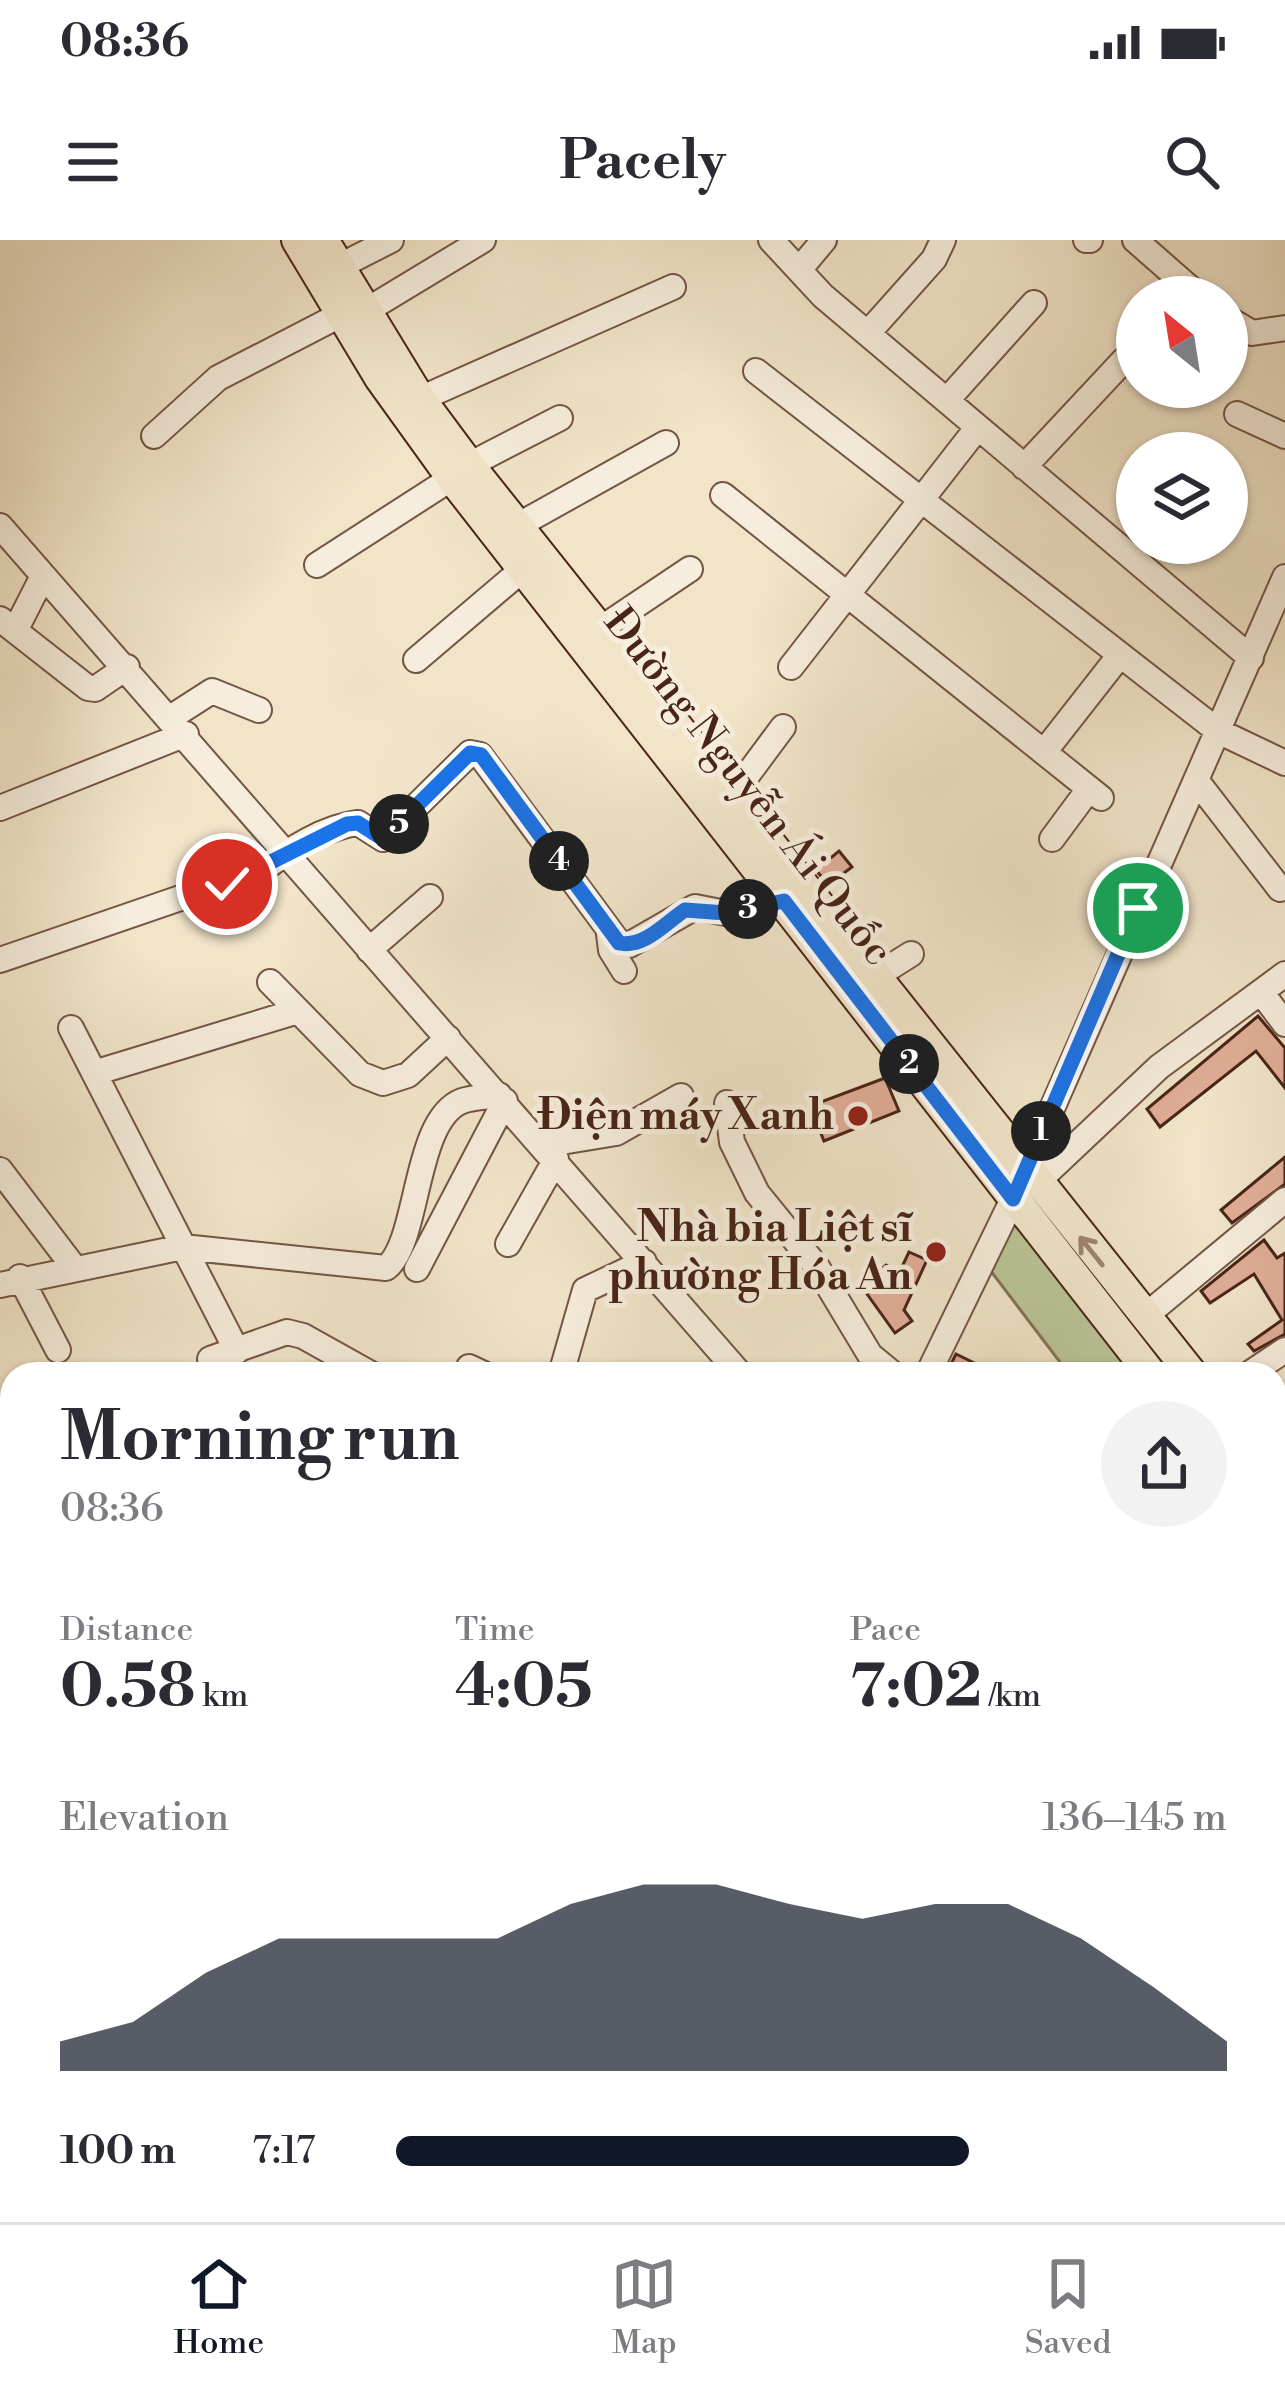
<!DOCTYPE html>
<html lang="en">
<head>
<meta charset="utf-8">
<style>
	:root { --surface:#fff; --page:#f2f2f3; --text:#2b2b33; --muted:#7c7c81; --line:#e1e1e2; --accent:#111827 }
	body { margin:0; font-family:"Libre Bodoni",serif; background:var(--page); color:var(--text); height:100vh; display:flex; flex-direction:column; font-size:45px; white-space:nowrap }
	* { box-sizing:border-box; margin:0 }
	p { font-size:39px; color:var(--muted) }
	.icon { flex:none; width:66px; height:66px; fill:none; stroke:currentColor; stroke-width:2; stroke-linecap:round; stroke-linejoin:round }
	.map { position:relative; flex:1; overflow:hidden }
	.details { position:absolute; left:0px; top:1122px; width:1287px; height:861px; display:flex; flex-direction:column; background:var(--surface); border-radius:36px 36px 0 0; box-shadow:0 3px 9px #0004 }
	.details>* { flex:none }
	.needle { width:78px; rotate:330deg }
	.tools { position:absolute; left:1116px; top:36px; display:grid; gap:24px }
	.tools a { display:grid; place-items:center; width:132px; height:132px; border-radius:50%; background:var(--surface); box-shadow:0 3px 9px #0004; font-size:60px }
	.pin { position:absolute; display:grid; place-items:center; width:102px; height:102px; color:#fff; margin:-51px; border:6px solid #fff; border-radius:50%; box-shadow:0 3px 12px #0007 }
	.km { position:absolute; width:60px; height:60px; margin:-30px; border-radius:50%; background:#222; color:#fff; font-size:33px; line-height:60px; text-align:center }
	.round { display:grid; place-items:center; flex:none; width:126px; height:126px; border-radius:63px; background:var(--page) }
	.overview { display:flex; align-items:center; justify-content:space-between; height:204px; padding:0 60px }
	h1 { font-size:66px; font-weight:700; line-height:90px }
	.figures { display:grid; grid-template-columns:repeat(3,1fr); gap:18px; height:204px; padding:12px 60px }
	.figures div { display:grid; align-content:center }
	.figures b { font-size:60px; font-weight:700 }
	.figures small { font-size:33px; font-weight:400 }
	.figures p { font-size:33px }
	.chart { height:336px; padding:24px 60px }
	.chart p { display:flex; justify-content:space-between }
	.chart svg { width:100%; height:216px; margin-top:12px; fill:var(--accent); opacity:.7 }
	ul { padding:0 60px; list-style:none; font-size:39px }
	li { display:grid; grid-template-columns:192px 144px 1fr; align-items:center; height:90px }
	li i { height:30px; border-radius:15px; background:var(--accent) }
	.status { display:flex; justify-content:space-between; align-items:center; height:84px; padding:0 60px; background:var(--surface); direction:ltr }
	.status svg { height:33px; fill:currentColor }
	header { display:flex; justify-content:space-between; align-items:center; height:156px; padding:0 60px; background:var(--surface); font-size:54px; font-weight:700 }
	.tab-bar { display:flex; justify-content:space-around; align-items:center; height:168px; border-top:3px solid var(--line); background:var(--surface); font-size:33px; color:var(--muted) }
	.tab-bar a { display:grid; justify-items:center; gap:6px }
	.tab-bar .selected { color:var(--accent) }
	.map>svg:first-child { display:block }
	.green { fill:#bac496; stroke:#827456; stroke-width:3 }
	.building { fill:#e0ad98; stroke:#492517; stroke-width:3 }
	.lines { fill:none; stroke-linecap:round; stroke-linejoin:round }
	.minor-casing { stroke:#735544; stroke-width:28 }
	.major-casing { stroke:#492517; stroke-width:34 }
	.minor { stroke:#f6eddc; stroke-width:24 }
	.major { stroke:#f1e4c9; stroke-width:30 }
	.oneway { stroke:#9d8470 }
	.route-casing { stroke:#fff; stroke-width:24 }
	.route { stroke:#1a73e8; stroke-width:15 }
	.poi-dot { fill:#8f2418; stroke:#f6eddc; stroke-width:4.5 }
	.labels { text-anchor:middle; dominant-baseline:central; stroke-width:10; stroke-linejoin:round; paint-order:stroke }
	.street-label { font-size:42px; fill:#492517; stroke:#f6eddc }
	.poi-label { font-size:42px; font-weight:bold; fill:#492517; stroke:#f6eddc; text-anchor:end }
</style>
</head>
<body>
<div class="status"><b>08:36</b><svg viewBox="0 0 49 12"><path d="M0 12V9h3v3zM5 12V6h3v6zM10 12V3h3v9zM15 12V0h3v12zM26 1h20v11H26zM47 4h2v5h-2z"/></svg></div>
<header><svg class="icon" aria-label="menu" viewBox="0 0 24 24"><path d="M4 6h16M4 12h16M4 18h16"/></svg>Pacely<svg class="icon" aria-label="search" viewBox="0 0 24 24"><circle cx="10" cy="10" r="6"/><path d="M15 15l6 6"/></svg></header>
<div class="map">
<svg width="1285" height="1982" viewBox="0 0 1285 1982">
	<rect width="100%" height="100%" fill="#f1e4c9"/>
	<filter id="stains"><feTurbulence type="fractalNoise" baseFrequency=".00167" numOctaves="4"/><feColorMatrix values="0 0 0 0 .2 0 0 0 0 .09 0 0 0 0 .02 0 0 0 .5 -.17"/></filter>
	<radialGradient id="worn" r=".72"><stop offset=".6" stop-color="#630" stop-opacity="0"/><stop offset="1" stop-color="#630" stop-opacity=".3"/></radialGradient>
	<path class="green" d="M1012 973 1139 1134H1069L987 1026Z"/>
	<path class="building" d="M839 611 852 627 828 645 816 630Z
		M1258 776 1285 808V848L1256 811 1160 887 1147 869Z
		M885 838 899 871 824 901 810 866Z
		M1285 917V944L1232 983 1221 970Z
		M1264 1000 1277 1018 1285 1013V1094L1254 1111 1248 1104 1282 1080 1254 1034 1210 1063 1201 1051Z
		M909 1012 927 1020 904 1070 912 1081 895 1093 862 1047 886 1025 899 1033Z
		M956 1114 997 1134H959L949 1128Z"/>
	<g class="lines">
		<g class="minor-casing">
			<path id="minor" d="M771 0 823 56 1251 418
				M1086 0H1090
				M1135 0 1200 57
				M338 27 391 0
				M799 30 824 0
				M364 72 483 0
				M1227 78 1252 93 1285 88
				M868 93 934 19 943 0
				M756 131 1218 491 1285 523
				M420 159 673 47
				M947 160 1034 63
				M1237 174 1285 196
				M154 196 218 138 340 75
				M469 225 560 178
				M1024 227 1124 120
				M723 255 1101 558
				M0 286 740 1134
				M517 286 666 203
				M317 325 452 238
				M0 379 88 448 95 449 127 427
				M17 387 43 336
				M599 390 690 329
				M416 420 523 329
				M791 427 978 187
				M170 478 212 451 259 470
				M1044 512 1120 415
				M1196 540 1280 649
				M731 557 783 487
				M0 568 186 494
				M1052 599 1089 549
				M609 694 611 710 624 731
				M369 710 430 657
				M0 720 262 630C289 610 324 587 358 583L383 599 470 513 480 515 619 703 629 705 695 667 726 673 785 660
				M873 738 911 714
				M270 742 360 834 383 843 408 835 448 798
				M1261 752 1285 784
				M71 788 237 1111
				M94 833 298 771
				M727 863 732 902 757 953 817 1027 870 1115 893 1134
				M543 905 616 893 681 856
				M0 930 73 1026
				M1025 930 1285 337
				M1036 943 1159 827 1285 734
				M508 1004 556 919
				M417 1029 505 861
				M20 1037 58 1110
				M0 1045 183 1007 386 1028C420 1002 413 880 462 861 473 857 488 857 499 855
				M1144 1077 1285 960
				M469 1127 484 1134
				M212 1134 210 1119 287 1092 303 1096 371 1134
				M561 1134 585 1050 644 1022
				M928 1134 1013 959
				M1249 1134 1285 1110
				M1275 1189 1285 1182
				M0 1405H3
				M0 1596 12 1599
				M1275 1625 1285 1637
				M0 1920 12 1908
				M0 1964 15 1982
				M643 1971 671 1982
				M1215 1971 1231 1982
				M1251 1971 1255 1982
				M809 1982 813 1971
				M1076 1982 1081 1971"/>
		</g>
		<g class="major-casing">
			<path id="major" d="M297 0 380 138 452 238 1151 1134
				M323 0 420 159 469 225 1192 1134
				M1275 1239 1285 1252
				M1275 1292 1285 1305"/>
		</g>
		<use href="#minor" class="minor"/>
		<use href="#major" class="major"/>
	</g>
	<defs><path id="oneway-shaft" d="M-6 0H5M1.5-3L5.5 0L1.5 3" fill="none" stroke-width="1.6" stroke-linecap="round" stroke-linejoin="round" transform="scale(3)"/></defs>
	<use class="oneway" href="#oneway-shaft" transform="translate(1091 1011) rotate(-129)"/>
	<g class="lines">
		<g class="route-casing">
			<path id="route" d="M227 644 347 584 358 583 383 599 470 513 481 515 619 703C645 708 665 683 685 670L726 673 784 661 1013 959 1138 668"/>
		</g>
		<use href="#route" class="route"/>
	</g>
	<g class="poi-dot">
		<circle cx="858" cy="876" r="12"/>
		<circle cx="936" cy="1012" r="12"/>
	</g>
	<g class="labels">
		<g class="street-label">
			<text transform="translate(748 547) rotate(52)">Đường Nguyễn Ái Quốc</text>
		</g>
		<g class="poi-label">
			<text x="834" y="876">Điện máy Xanh</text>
			<text x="912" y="988">Nhà bia Liệt sĩ<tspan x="912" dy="48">phường Hóa An</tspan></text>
		</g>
	</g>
	<rect width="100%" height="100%" filter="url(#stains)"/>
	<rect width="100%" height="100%" fill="url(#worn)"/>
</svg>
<div class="tools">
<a><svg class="needle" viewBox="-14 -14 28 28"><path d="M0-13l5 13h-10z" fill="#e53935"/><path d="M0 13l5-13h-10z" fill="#7c7c81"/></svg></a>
<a><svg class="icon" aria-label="layers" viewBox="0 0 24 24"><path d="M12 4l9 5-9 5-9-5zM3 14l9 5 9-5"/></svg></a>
</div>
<div class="pin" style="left:1138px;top:668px;background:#1e9e55"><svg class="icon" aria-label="arrive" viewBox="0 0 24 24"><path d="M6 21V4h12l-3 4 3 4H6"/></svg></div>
<div class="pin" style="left:227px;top:644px;background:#d93025"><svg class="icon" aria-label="check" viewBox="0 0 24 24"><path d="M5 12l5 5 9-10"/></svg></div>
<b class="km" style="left:1041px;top:891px">1</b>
<b class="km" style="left:909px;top:824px">2</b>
<b class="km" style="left:748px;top:669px">3</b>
<b class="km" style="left:559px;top:621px">4</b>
<b class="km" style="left:399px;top:584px">5</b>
<section class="details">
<div class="overview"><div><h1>Morning run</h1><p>08:36</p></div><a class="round"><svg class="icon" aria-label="share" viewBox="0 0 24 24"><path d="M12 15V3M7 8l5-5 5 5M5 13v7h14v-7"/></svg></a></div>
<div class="figures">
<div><p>Distance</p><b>0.58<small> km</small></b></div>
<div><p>Time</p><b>4:05</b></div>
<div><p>Pace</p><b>7:02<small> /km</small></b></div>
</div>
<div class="chart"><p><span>Elevation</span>136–145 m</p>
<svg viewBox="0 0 160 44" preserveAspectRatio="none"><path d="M0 44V38L10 34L20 24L30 17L40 17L50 17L60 17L70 10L80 6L90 6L100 10L110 13L120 10L130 10L140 17L150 27L160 38V44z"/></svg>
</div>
<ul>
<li><b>100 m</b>7:17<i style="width:69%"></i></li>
</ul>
</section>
</div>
<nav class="tab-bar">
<a class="selected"><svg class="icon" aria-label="home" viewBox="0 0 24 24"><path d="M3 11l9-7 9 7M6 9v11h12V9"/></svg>Home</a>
<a><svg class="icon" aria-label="map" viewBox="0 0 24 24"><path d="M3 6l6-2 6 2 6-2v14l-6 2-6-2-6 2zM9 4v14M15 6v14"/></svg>Map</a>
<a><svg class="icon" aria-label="saved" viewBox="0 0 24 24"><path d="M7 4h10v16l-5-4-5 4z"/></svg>Saved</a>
</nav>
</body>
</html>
